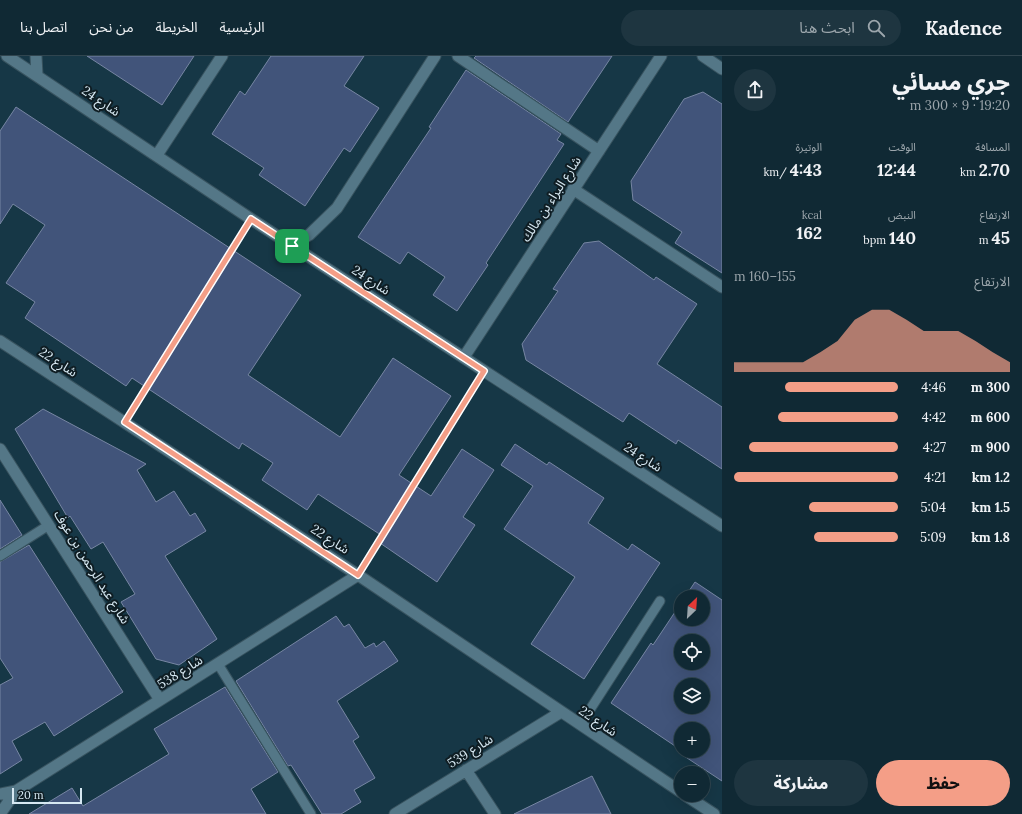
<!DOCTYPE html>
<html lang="ar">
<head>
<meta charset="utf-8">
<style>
	:root { --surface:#102934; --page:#1e3540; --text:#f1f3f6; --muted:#9ca6ac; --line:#30454f; --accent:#f49e87 }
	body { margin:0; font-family:Lora,"Noto Sans Arabic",serif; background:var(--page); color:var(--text); direction:rtl; height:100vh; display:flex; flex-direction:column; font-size:15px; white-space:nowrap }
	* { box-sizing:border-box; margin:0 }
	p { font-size:13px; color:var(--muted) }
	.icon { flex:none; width:22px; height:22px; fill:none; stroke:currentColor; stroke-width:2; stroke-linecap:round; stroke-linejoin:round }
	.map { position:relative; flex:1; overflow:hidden; direction:ltr }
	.panel { display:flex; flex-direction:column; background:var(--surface); width:300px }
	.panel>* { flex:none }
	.needle { width:26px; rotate:25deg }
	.fabs { position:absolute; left:674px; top:534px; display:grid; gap:8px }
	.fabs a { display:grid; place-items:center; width:36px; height:36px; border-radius:50%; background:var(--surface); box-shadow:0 4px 16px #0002,0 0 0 1px var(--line); font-size:20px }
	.scale { position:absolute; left:12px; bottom:10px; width:70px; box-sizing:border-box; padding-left:4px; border:2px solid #d6e8f2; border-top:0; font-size:11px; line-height:14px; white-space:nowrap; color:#d6e8f2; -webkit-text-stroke:3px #0f1d23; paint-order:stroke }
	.pin { position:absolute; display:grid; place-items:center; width:34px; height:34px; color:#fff; margin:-17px; border-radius:8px; box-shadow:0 2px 6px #0006 }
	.round { display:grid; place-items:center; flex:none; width:42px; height:42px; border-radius:21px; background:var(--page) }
	.summary { display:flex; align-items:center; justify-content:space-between; height:68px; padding:0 12px }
	h1 { font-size:22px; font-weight:800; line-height:30px }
	.figures { display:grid; grid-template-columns:repeat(3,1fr); gap:6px; height:68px; padding:4px 12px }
	.figures div { display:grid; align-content:center }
	.figures b { font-size:17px; font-weight:800 }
	.figures small { font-size:11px; font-weight:400 }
	.figures p { font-size:11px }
	.chart { height:112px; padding:8px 12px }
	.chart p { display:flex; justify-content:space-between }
	.chart svg { width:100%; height:72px; margin-top:4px; fill:var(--accent); opacity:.7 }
	.action { display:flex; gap:8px; margin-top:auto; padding:8px 12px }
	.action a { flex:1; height:46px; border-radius:24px; background:var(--accent); color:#111; font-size:16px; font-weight:800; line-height:46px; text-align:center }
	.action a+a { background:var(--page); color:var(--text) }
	ul { padding:0 12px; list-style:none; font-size:13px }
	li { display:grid; grid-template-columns:64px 48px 1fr; align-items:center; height:30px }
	li i { height:10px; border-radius:5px; background:var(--accent) }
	header { display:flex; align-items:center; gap:24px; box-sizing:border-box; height:56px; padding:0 20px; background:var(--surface); border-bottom:1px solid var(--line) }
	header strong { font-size:19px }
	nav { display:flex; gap:22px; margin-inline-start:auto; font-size:14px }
	.search { width:280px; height:36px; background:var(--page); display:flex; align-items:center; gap:10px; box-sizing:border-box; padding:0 14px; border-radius:22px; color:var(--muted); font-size:15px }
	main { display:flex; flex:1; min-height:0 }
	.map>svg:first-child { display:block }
	.building { fill:#41547a; stroke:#7786a3; fill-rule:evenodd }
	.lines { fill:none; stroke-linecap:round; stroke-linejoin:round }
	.service-casing { stroke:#38535f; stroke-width:11 }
	.minor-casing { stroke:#38535f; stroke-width:13 }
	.path { stroke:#516d7b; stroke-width:2.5; stroke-dasharray:4 2; stroke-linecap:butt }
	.service { stroke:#547787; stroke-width:9 }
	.minor { stroke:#547787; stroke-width:11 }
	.route-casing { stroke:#fff; stroke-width:8 }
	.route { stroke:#f49e87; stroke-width:5 }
	.labels { text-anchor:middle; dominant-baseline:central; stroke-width:4; stroke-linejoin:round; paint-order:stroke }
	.street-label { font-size:13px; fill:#d6e8f2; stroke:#0f1d23 }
</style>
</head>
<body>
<header>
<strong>Kadence</strong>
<div class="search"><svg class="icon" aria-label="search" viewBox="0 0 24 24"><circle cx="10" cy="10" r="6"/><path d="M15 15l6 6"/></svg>ابحث هنا</div>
<nav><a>الرئيسية</a><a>الخريطة</a><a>من نحن</a><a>اتصل بنا</a></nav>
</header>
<main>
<section class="panel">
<div class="summary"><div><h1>جري مسائي</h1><p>19:20 · 9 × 300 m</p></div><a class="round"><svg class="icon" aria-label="share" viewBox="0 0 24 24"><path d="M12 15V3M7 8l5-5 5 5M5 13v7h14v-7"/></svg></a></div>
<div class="figures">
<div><p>المسافة</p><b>2.70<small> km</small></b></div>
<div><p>الوقت</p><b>12:44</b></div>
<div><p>الوتيرة</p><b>4:43<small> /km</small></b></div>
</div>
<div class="figures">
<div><p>الارتفاع</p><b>45<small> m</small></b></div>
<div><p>النبض</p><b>140<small> bpm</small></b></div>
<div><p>kcal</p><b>162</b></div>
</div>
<div class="chart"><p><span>الارتفاع</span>155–160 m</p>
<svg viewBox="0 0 160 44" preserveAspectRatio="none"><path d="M0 44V38L10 38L20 38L30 38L40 38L50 32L60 25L70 12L80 6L90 6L100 12L110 19L120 19L130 19L140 25L150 32L160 38V44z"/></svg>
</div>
<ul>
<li><b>300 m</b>4:46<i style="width:69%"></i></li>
<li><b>600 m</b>4:42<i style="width:73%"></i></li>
<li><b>900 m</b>4:27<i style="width:91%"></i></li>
<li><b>1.2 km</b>4:21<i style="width:100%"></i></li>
<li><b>1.5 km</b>5:04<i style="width:54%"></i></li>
<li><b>1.8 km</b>5:09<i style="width:51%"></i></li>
</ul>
<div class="action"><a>حفظ</a><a>مشاركة</a></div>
</section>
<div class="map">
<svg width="722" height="758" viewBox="0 0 722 758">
	<rect width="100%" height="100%" fill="#163746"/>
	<path class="building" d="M87 0H194L162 49Z
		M271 0H364L344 30 379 52 350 96 344 92 305 150 259 119 264 112 212 78 240 35 245 39Z
		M476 0H612L568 66 474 2Z
		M466 14 561 78 557 84 564 88 486 207 488 209 457 255 433 239 445 221 408 196 400 208 358 181 431 72 429 71Z
		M703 36 722 48V217L675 187 682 176 633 144 631 125 684 43Z
		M16 51 301 239 248 319 340 381 393 302 451 340 399 419 431 440 462 393 494 414 463 461 475 469 437 526 380 487 384 481 318 438 307 454 262 424 273 407 242 387 239 393 132 322 126 330 25 262 35 246 6 227 45 169 13 148 0 168V75Z
		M599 185 654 224 656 221 697 248 657 308 722 351V413L678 384 676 388 629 357 623 366 526 304 522 288 558 235 553 233 584 187Z
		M43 353 146 408 137 414 156 446 174 435 190 460 195 457 206 475 165 500 217 583 179 609 156 603 121 546 135 538 103 486 91 493 70 460 68 462 15 373Z
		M515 388 547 409 549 406 604 442 588 467 628 494 632 488 660 507 584 623 531 588 575 521 504 473 533 430 501 409Z
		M0 444 22 479 0 493Z
		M29 489 123 636 54 680 45 666 12 685 22 704 0 718V629L13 622 0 602V506Z
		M695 526 722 544V725L681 698 683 695H703V673H681V694L611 647 651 587 653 589 681 547V563H703V541H685ZM681 585H703V607H681ZM681 629H703V651H681Z
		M336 560 344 571 349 568 365 592 374 587 376 591 384 585 398 605 337 645 359 681 353 685 375 722 354 734 361 746 341 758H322L291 709 288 710 236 625Z
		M225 631 278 716 251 733 266 758H29L72 732 83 750 169 698 154 673Z
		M592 720 611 758H514Z"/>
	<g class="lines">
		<g class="service-casing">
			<path id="service" d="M0 500 49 469
				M218 608 311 758
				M580 669 660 545"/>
		</g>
		<g class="minor-casing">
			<path id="minor" d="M7 0 251 163 722 470
				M36 0 37 19
				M458 0 599 95
				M703 0 722 13
				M157 99 222 0
				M573 133 722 231
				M292 189 309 179 337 152 435 0
				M0 285 358 519 681 736
				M464 301 661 0
				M0 393 160 644
				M466 714 495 758
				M0 738 16 735
				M685 739 714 758
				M0 758 16 735 358 519
				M395 758 561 656"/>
		</g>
		<path class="path" d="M134 353 243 177
			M367 505 475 330"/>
		<use href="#service" class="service"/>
		<use href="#minor" class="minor"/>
	</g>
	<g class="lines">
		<g class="route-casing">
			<path id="route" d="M251 163 484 315 358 519 125 366Z"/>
		</g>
		<use href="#route" class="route"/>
	</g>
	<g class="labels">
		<g class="street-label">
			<text transform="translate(101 45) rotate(34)">شارع 24</text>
			<text transform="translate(551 143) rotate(-57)">شارع البراء بن مالك</text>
			<text transform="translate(371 224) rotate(33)">شارع 24</text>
			<text transform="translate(58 306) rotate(33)">شارع 22</text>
			<text transform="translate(643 401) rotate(33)">شارع 24</text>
			<text transform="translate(330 483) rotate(33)">شارع 22</text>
			<text transform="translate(92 511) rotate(58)">شارع عبد الرحمن بن عوف</text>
			<text transform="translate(180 616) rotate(-32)">شارع 538</text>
			<text transform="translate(598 665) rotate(34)">شارع 22</text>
			<text transform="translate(470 695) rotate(-32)">شارع 539</text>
		</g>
	</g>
</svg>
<div class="fabs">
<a><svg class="needle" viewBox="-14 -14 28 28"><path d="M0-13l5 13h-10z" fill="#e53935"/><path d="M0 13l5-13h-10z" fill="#9ca6ac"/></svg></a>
<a><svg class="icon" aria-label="locate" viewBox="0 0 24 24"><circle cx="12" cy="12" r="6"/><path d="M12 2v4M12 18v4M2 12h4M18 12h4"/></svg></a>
<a><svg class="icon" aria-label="layers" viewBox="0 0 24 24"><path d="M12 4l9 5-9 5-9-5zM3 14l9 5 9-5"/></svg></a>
<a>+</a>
<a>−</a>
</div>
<div class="scale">20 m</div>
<div class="pin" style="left:292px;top:190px;background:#1e9e55"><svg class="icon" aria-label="arrive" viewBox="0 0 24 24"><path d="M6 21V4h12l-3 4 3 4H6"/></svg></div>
</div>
</main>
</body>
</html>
